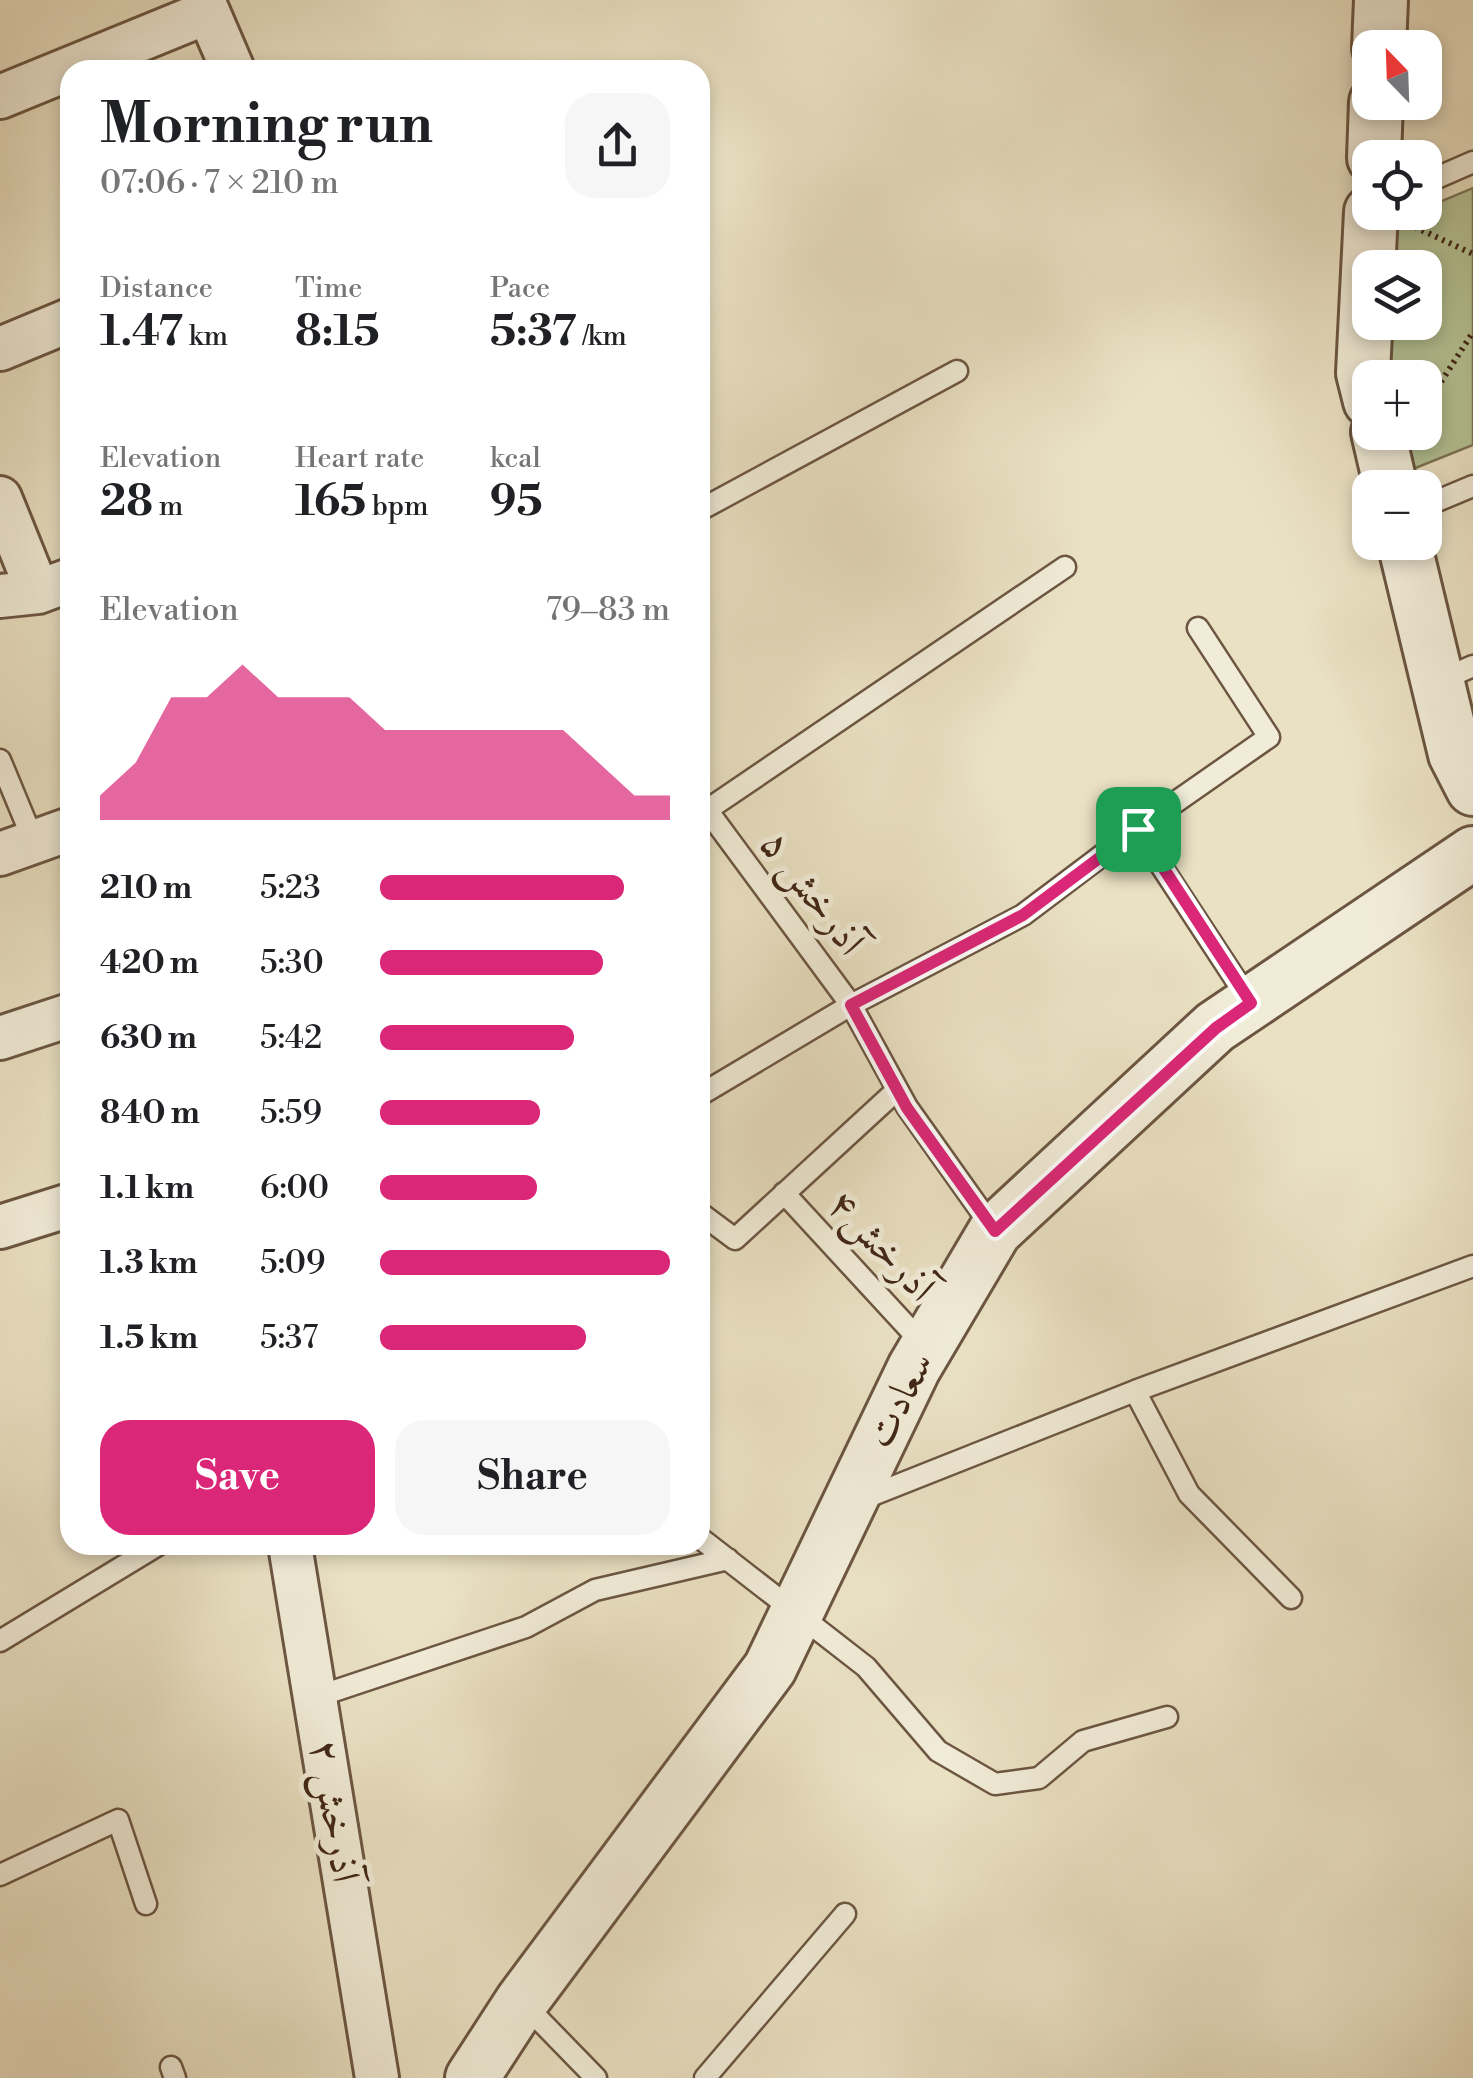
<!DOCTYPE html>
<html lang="en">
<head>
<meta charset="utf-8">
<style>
	:root { --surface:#fff; --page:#f6f6f6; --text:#202124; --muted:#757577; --accent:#db2777 }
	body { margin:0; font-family:"Libre Bodoni",Amiri,serif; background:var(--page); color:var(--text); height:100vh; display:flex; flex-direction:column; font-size:38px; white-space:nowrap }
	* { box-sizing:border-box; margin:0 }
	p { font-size:32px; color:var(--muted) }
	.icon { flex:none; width:55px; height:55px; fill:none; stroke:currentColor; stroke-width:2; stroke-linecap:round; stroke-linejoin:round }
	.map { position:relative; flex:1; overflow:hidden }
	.side { position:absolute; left:60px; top:60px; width:650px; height:1495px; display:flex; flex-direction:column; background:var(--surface); border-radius:30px; box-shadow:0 5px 15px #0003 }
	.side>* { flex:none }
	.needle { width:65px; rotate:337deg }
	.buttons { position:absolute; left:1352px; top:30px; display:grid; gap:20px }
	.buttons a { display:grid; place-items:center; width:90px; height:90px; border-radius:20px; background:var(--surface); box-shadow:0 5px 15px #0003; font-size:50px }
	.pin { position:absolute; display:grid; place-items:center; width:85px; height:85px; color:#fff; margin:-42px; border-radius:20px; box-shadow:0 5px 15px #0006 }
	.round { display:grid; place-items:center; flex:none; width:105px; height:105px; border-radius:30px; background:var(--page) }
	.summary { display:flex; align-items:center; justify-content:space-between; height:170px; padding:0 40px }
	h1 { font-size:55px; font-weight:700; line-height:75px }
	.metrics { display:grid; grid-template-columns:repeat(3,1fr); gap:15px; height:170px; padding:10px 40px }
	.metrics div { display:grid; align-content:center }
	.metrics b { font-size:42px; font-weight:700 }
	.metrics small { font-size:28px; font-weight:400 }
	.metrics p { font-size:28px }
	.chart { height:280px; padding:20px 40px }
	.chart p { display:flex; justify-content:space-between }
	.chart svg { width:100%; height:180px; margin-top:10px; fill:var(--accent); opacity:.7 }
	.button { display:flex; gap:20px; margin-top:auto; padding:20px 40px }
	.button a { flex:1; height:115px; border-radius:30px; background:var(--accent); color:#fff; font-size:40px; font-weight:700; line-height:115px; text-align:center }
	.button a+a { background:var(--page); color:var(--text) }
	ul { padding:0 40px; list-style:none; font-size:32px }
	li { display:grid; grid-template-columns:160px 120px 1fr; align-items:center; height:75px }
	li i { height:25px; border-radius:12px; background:var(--accent) }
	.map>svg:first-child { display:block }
	.green { fill:#b5c395; stroke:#7c7556; stroke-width:2.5 }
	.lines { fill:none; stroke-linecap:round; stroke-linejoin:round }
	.service-casing { stroke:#6c5642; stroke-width:25 }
	.minor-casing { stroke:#6c5642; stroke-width:48 }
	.tertiary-casing { stroke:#6c5642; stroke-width:58 }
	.path { stroke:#422717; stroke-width:6; stroke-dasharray:2.5 5; stroke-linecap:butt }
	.service { stroke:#f1ecd8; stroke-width:20 }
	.minor { stroke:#f1ecd8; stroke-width:42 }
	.tertiary { stroke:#f1ecd8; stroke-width:52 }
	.route-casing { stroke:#fff; stroke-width:20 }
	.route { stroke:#db2777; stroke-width:12 }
	.labels { text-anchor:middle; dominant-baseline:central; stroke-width:10; stroke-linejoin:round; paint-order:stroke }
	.street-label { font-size:40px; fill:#422717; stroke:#f1ecd8 }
</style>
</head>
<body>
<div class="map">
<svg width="1473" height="2078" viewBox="0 0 1473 2078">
	<rect width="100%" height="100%" fill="#eae1c3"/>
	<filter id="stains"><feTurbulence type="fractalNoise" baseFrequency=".002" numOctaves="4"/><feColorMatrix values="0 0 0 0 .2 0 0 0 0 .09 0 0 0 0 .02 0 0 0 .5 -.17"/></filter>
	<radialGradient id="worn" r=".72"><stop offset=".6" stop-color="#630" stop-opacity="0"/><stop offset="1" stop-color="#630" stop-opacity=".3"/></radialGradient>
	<path class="green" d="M1473 188V445L1403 473 1398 433 1425 432V378L1392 377 1386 323 1425 322V268L1389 267 1392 222 1415 213 1425 212V208Z"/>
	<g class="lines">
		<g class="service-casing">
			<path id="service" d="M1425 183 1473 162
				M1425 506 1473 486
				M700 510 957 371
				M1439 681 1473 666
				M0 760 34 842
				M1137 829 1251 1003
				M700 1095 851 1005 1023 915 1137 829 1269 737 1198 628
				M784 1193 925 1346
				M700 1213 735 1239 897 1090
				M995 1231 907 1107 851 1005 707 810 1065 567
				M1135 1391 1189 1494 1291 1598
				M860 1500 1135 1391 1473 1266
				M700 1538 866 1667 938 1751 995 1784 1039 1778 1083 1741 1167 1717
				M0 1641 158 1545
				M316 1697 526 1627 595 1590 728 1559
				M0 1875 118 1820 146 1904
				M523 2003 596 2078
				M171 2067 175 2078
				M705 2078 845 1914"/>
		</g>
		<g class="minor-casing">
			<path id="minor" d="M203 0 233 70
				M0 97 208 12
				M0 349 70 320
				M0 498 38 592
				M0 596 38 592 70 580
				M0 854 70 829
				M0 1038 70 1015
				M0 1227 70 1205
				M290 1545 377 2078"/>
		</g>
		<g class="tertiary-casing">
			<path id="tertiary" d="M1379 48 1381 0
				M1374 158 1376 102
				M1370 401 1363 373 1371 212
				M1378 432 1391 488
				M1404 542 1455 754 1473 789
				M472 2078 522 2001 770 1668 914 1368 995 1231 1215 1027 1473 853"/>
		</g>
		<path class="path" d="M1415 227 1473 254
			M1425 407 1473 332"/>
		<use href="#service" class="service"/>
		<use href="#minor" class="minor"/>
		<use href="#tertiary" class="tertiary"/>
	</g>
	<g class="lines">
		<g class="route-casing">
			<path id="route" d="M1138 829 1251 1003 1216 1028 995 1231 907 1108 851 1005 1023 915Z"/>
		</g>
		<use href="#route" class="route"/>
	</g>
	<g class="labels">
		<g class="street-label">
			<text transform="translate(812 893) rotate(53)">آذرخش ۵</text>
			<text transform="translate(881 1246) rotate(47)">آذرخش۴</text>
			<text transform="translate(900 1400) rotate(-63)">سعادت</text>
			<text transform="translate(334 1811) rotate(81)">آذرخش ۲</text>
		</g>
	</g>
	<rect width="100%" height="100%" filter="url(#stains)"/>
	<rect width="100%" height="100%" fill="url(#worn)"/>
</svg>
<div class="buttons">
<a><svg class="needle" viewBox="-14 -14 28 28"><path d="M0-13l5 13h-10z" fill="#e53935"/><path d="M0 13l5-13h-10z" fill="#757577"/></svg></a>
<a><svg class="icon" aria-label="locate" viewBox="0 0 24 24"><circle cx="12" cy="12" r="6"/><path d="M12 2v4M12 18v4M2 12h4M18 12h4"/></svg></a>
<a><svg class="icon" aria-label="layers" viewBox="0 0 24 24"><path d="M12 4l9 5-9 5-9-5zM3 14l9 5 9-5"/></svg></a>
<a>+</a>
<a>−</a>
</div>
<div class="pin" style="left:1138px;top:829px;background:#1e9e55"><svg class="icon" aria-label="arrive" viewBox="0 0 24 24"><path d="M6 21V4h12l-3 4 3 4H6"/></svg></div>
<section class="side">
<div class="summary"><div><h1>Morning run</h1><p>07:06 · 7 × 210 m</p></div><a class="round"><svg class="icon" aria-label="share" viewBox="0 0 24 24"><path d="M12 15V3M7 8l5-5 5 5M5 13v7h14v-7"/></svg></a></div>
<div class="metrics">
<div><p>Distance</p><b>1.47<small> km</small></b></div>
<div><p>Time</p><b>8:15</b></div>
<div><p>Pace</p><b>5:37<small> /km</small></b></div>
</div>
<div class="metrics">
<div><p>Elevation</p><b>28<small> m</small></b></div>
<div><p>Heart rate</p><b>165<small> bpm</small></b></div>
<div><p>kcal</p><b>95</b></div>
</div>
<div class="chart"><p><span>Elevation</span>79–83 m</p>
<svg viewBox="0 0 160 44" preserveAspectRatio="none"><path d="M0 44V38L10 30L20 14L30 14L40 6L50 14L60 14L70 14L80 22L90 22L100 22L110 22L120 22L130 22L140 30L150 38L160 38V44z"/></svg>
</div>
<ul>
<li><b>210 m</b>5:23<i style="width:84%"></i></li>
<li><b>420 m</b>5:30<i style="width:77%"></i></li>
<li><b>630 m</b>5:42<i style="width:67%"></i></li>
<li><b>840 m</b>5:59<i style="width:55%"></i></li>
<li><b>1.1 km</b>6:00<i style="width:54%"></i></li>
<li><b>1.3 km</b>5:09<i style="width:100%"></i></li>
<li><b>1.5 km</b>5:37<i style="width:71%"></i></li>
</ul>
<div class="button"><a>Save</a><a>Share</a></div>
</section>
</div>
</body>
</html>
